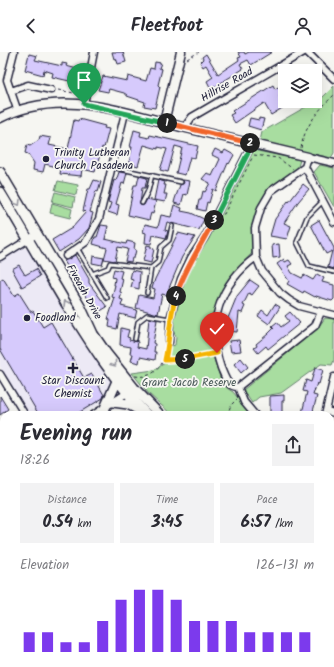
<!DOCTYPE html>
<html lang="en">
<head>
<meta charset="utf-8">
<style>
	:root { --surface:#fff; --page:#f2f2f3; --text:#2b2b33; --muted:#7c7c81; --accent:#7c3aed }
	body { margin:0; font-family:Kalam,sans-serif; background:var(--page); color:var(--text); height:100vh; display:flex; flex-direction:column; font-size:15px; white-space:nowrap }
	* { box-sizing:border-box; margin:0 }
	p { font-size:13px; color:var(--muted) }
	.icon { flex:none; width:22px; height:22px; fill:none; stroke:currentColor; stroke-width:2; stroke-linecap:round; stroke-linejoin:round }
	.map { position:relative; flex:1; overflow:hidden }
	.drawer { position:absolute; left:0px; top:359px; width:334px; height:256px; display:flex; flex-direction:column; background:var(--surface); border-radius:12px 12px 0 0; box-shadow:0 4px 16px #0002 }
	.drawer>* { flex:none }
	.tools { position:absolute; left:278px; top:12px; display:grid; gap:8px }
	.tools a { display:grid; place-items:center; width:44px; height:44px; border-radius:0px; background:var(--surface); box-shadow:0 4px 16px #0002; font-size:20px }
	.pin { position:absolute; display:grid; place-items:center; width:34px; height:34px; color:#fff; margin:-41px -17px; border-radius:50% 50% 50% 0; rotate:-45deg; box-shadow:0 0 4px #0007 }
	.pin .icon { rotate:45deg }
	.km { position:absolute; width:20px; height:20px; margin:-10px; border-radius:50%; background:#222; color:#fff; font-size:11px; line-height:20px; text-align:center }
	.round { display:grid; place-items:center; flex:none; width:42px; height:42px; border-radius:0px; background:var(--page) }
	.headline { display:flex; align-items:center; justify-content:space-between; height:68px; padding:0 20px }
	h1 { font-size:22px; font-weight:700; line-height:30px }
	.figures { display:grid; grid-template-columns:repeat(3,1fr); gap:6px; height:68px; padding:4px 20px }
	.figures div { display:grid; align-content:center; border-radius:0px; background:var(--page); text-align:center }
	.figures b { font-size:17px; font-weight:700 }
	.figures small { font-size:11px; font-weight:400 }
	.figures p { font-size:11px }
	.chart { height:112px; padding:8px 20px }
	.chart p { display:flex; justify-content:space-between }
	.chart svg { width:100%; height:72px; margin-top:4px; stroke:var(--accent); stroke-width:6 }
	header { display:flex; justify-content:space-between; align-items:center; height:52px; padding:0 20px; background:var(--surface); font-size:18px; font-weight:700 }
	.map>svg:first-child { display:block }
	.built { fill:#ece9f5 }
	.green { fill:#a8dda0; stroke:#65806e }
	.building { fill:#d6cafc; stroke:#22223b }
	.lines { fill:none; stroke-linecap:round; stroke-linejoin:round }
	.service-casing { stroke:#22223b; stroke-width:6 }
	.minor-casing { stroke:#22223b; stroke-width:9 }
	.tertiary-casing { stroke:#22223b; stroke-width:11 }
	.secondary-casing { stroke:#22223b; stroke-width:12 }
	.path { stroke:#22223b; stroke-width:1; stroke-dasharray:3 3; stroke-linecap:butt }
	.service { stroke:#f6f6f2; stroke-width:3 }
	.minor { stroke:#f6f6f2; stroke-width:6 }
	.tertiary { stroke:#f6f6f2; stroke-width:8 }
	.secondary { stroke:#f6f6f2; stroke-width:9 }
	.oneway { stroke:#9797a0 }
	.split-1-casing { stroke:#fff; stroke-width:8 }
	.split-2-casing { stroke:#fff; stroke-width:8 }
	.split-3-casing { stroke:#fff; stroke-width:8 }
	.split-4-casing { stroke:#fff; stroke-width:8 }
	.split-5-casing { stroke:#fff; stroke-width:8 }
	.split-6-casing { stroke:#fff; stroke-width:8 }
	.split-1 { stroke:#22a559; stroke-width:5 }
	.split-2 { stroke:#f0652b; stroke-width:5 }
	.split-3 { stroke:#22a559; stroke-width:5 }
	.split-4 { stroke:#f0652b; stroke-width:5 }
	.split-5 { stroke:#f5b400; stroke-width:5 }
	.split-6 { stroke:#f5b400; stroke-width:5 }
	.poi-dot { fill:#22223b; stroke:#f6f6f2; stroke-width:1.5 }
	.labels { text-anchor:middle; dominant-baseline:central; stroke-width:3.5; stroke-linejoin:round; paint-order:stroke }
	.street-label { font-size:11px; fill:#22223b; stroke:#f6f6f2 }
	.poi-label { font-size:11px; fill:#22223b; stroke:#f6f6f2; text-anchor:start }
	.park-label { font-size:11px; fill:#4a5a59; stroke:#f6f6f2 }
</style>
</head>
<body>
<header><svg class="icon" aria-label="back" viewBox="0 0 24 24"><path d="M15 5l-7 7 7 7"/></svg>Fleetfoot<svg class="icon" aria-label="person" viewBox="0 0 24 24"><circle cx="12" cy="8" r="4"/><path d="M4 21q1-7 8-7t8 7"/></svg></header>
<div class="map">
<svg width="334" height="615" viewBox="0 0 334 615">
	<rect width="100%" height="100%" fill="#f6f6f2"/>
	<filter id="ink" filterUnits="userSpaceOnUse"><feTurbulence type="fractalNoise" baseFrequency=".025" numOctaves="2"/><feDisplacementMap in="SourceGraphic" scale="8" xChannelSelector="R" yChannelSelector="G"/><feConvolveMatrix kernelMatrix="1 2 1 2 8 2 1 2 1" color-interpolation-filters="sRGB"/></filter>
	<g filter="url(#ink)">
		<path class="built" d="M23 195 31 199 98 309 114 332 106 348 82 363H29L0 315V209Z"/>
		<path class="green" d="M334 34V101L331 106 260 89 262 80 323 45Z
			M253 98 300 108 297 118 269 138 259 152 253 175 252 201 226 230 212 268 210 282 213 304 220 325 227 336 233 340 252 363H172L149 342 132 321 154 318 165 311 169 295 175 293 176 285 172 276 174 260 182 234 191 212 207 188Z
			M320 113 334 116V155L314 120Z
			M58 129 78 133 76 143 55 138Z
			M55 140 75 145 73 155 52 150Z
			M52 151 72 157 70 166 50 161Z
			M325 266 334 267V308L332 313 321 312 281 341 259 345 252 351 243 338 317 277Z"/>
		<path class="building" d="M112 0H123L126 10 118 12 116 6 114 7Z
			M238 0H244L245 2 249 0H272L251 13 248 8 240 12 243 17 211 37 207 29 213 25 206 13 203 15 200 10 203 7 202 5 206 2 218 22 239 8 238 6 241 5Z
			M29 2 37 4 35 8 62 14V11L67 12 66 14 81 18 78 31 52 25 53 21 44 18 43 23 25 18Z
			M155 10 161 11 159 16 162 17 158 33 160 35 155 56 144 54 145 50 127 44V43L124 41 109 37 108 40 98 38 103 24 127 29 128 24 146 29 150 16 154 17Z
			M285 31V40L279 44 284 52 283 53 284 55 271 63 264 51 235 71 230 63 234 61 232 59 273 33 275 37Z
			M250 66 259 68V66L264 67 261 78 248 74Z
			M79 67 105 74 104 76 109 77 104 96 102 95 98 110H101L100 117 96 116 95 120 82 117 81 124 60 122 61 116 45 112 43 120 33 118 34 111 28 102 25 101 27 93 30 94 39 88 40 84 51 86 49 93 68 97 74 68 78 69Z
			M134 78 141 80 140 84 149 86 150 83 198 94 195 106 190 105 185 123 176 121 182 96 175 94 168 120 160 118 167 97 158 95V97L144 93 138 114 129 111 132 95H130Z
			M215 97 223 101 225 98 234 103 229 112 228 111 216 139 213 137 209 151 207 150 205 159 197 157 199 148H201L203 139 205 140 210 131 202 127 207 121 212 124 220 107 212 103Z
			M119 120 127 121 124 132 122 131 116 152 119 153 117 163 108 160 111 151 108 150 114 128 116 129Z
			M139 124 147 126 145 136H142L140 153H144L147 147 156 149 153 162 151 161 149 168 128 163 134 133H137Z
			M94 128 101 130 98 140 96 139 90 160 93 161 89 176 79 187 59 200 52 188 72 176 86 160 83 159 88 137H90Z
			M158 128 165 130 164 133H166L164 142H167L165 150 154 148Z
			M183 128 190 129 187 143 184 142 181 153 174 151 175 147 180 133 184 131Z
			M303 132 309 137 298 150 284 171 291 174 287 187 270 184 275 167 288 149 289 150Z
			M174 153 182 156 181 159 191 161 204 167 199 178 167 170 165 178 168 179 166 186 153 183 151 192 145 191 146 181 143 180 145 172 158 175 161 163 171 165Z
			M319 168 334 196V217L328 215 332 199 326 202 311 173Z
			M101 173 108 174 105 187 126 192 127 189 135 191 134 197 136 198 134 206H132L131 210 125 209 128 197 118 195 115 209 104 207 107 196 93 192 95 185H97Z
			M178 181 195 185 182 205 166 243 162 242 158 262 136 256 139 243 153 246 155 237 152 236 155 227Z
			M279 192 280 205 273 206 272 193Z
			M147 193 151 194V196L154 197 151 211 143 209Z
			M75 203 89 227V231L107 255 97 261 64 209Z
			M93 204 104 206 102 213 92 211Z
			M284 207 285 210 289 208 292 212 288 214 292 221 302 226 304 223 313 228 317 222 324 226 322 230 334 233V247L332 249 316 244 315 245 304 239 303 241 287 232 289 229 277 212Z
			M19 213 25 223 36 217 40 224 22 235 12 217Z
			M114 217 122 219 120 226 123 227 120 240 122 241 120 247 123 248 121 254 137 258 135 266 120 262 117 277 109 275 110 268 108 267 115 246 112 245 115 233H114L115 226 112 225Z
			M132 218 140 220 139 237 131 235 133 228 130 227Z
			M3 226 14 244 19 241 31 260 33 259 43 275 51 270 84 326 92 322 104 343 103 346 75 363H39L0 297V228Z
			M250 228 259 234 252 243 249 241 243 253 245 254 242 261 239 260 237 280 227 279 228 266 237 244Z
			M275 252 280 255 269 272 258 264 262 258 268 263Z
			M290 260 300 271 268 297 266 294 258 301 254 296 257 294 256 292 268 282 274 276 272 274 277 270 281 275 289 269 285 264Z
			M149 266 157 268 153 291 155 292 154 300H156L155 308 140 305 139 311 131 309 133 302H130L131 295 120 293 121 276 129 278 127 285 130 286 129 288 138 290 137 295 146 297Z
			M239 288 241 299 231 300 229 289Z
			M241 306 248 315 241 321 234 312Z
			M315 316 323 318 319 332 317 331 313 343 317 344 312 363 302 361 307 340 303 339 306 328 311 330Z
			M284 343V349H282V361H270V344Z
			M0 344 8 357 0 363Z"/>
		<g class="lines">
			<g class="service-casing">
				<path id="service" d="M112 115 181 130
					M323 149 307 165 297 190 309 214 334 220
					M142 151 148 139 152 123
					M77 196 107 246
					M92 222 108 216 110 211 151 216
					M147 241 151 216 158 210 161 195 169 188 172 174
					M135 287 138 270 147 263 170 267
					M330 549 333 536
					M17 615 18 611
					M314 615 315 611"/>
			</g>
			<g class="minor-casing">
				<path id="minor" d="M14 0 7 28 17 57
					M307 0 334 27
					M11 39 28 33 51 38
					M84 52 94 0
					M184 76 192 65 304 0
					M334 111 308 105 305 115 334 170
					M305 115 271 139 261 156 255 176 256 205 262 219 280 241 289 248 299 254 334 263
					M66 204 86 190 99 167 125 61
					M0 205 37 182
					M169 290 170 267 181 227 191 206 205 185 248 100 251 91
					M0 322 25 363
					M238 335 315 274 321 260
					M326 359 334 361
					M93 363 130 339
					M255 363 244 350 238 335C227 335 225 325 221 316 206 273 219 232 256 205
					M325 363 334 325
					M0 410 4 411
					M0 463 4 446
					M0 497H4
					M0 533 4 532
					M135 611 152 615
					M64 615 65 611
					M163 615 164 611
					M264 615 265 611"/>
			</g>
			<g class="tertiary-casing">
				<path id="tertiary" d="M0 66C62 35 124 61 186 76 227 86 267 95 308 105
					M164 70 181 0"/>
			</g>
			<g class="secondary-casing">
				<path id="secondary" d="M0 120 81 256 93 282 106 301 134 336 160 363
					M0 140C22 176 43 213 65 250 90 290 114 329 147 363
					M113 350 128 352 139 358
					M105 356 117 329
					M330 509 334 512
					M330 520 334 524"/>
			</g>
			<path class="path" d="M187 7 199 0
				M58 38 79 42
				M301 96C304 75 319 57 334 43
				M254 103 278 106 293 117
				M223 162H224L253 104
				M165 308 212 302
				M135 324C155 327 163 313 168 296
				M227 363 231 353 237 347"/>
			<use href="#service" class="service"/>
			<use href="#minor" class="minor"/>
			<use href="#tertiary" class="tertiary"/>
			<use href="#secondary" class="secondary"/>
		</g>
		<defs><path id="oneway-chevron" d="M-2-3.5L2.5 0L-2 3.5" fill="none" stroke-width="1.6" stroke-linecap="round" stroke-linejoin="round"/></defs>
		<g class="oneway">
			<use href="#oneway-chevron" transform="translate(18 151) rotate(59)"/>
			<use href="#oneway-chevron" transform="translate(66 251) rotate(-121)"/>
			<use href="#oneway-chevron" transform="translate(114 312) rotate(52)"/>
		</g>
	</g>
	<g class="lines" filter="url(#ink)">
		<g class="split-1-casing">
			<path id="split-1" d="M84 52 167 71"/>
		</g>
		<g class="split-2-casing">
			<path id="split-2" d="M167 71 250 91"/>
		</g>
		<g class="split-3-casing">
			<path id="split-3" d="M214 168 248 101 250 91"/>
		</g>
		<g class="split-4-casing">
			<path id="split-4" d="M176 244C185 216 201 194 214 168"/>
		</g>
		<g class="split-5-casing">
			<path id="split-5" d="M176 244C169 265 170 287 165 308L185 307"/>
		</g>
		<g class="split-6-casing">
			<path id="split-6" d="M185 307 217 301"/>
		</g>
		<use href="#split-1" class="split-1"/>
		<use href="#split-2" class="split-2"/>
		<use href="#split-3" class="split-3"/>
		<use href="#split-4" class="split-4"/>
		<use href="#split-5" class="split-5"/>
		<use href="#split-6" class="split-6"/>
	</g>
	<g class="poi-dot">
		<circle cx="46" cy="107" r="4"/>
		<circle cx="27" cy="266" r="4"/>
		<path d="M71 310h4v4h4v4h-4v4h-4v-4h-4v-4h4z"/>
	</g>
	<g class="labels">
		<g class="street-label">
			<text transform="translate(227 33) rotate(-30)">Hillrise Road</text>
			<text transform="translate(84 240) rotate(61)">Fiveash Drive</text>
		</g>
		<g class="poi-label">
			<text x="54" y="101">Trinity Lutheran<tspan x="54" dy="13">Church Pasadena</tspan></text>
			<text x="35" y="266">Foodland</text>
			<text x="73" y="329" text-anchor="middle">Star Discount<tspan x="73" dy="13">Chemist</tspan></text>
		</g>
		<g class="park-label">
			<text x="189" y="331">Grant Jacob Reserve</text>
		</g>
	</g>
</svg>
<div class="tools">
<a><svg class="icon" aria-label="layers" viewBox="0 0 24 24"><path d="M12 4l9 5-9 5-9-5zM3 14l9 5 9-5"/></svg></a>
</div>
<div class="pin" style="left:84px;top:52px;background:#1e9e55"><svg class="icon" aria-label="arrive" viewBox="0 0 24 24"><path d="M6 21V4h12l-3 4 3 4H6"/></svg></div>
<div class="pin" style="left:217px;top:301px;background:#d93025"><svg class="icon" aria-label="check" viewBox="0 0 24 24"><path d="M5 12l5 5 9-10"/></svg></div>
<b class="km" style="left:167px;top:71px">1</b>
<b class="km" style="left:250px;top:91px">2</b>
<b class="km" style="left:214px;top:168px">3</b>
<b class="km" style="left:176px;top:244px">4</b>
<b class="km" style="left:185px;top:307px">5</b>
<section class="drawer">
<div class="headline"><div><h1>Evening run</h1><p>18:26</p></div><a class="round"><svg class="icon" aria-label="share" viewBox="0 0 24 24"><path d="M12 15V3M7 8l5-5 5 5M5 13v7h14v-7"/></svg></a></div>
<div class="figures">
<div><p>Distance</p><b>0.54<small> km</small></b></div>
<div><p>Time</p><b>3:45</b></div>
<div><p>Pace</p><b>6:57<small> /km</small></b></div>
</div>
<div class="chart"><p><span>Elevation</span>126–131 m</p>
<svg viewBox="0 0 160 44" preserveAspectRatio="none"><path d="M5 44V32M15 44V32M25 44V38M35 44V38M45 44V25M55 44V12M65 44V6M75 44V6M85 44V12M95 44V25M105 44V25M115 44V25M125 44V32M135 44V32M145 44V32M155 44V32"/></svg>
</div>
</section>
</div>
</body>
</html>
